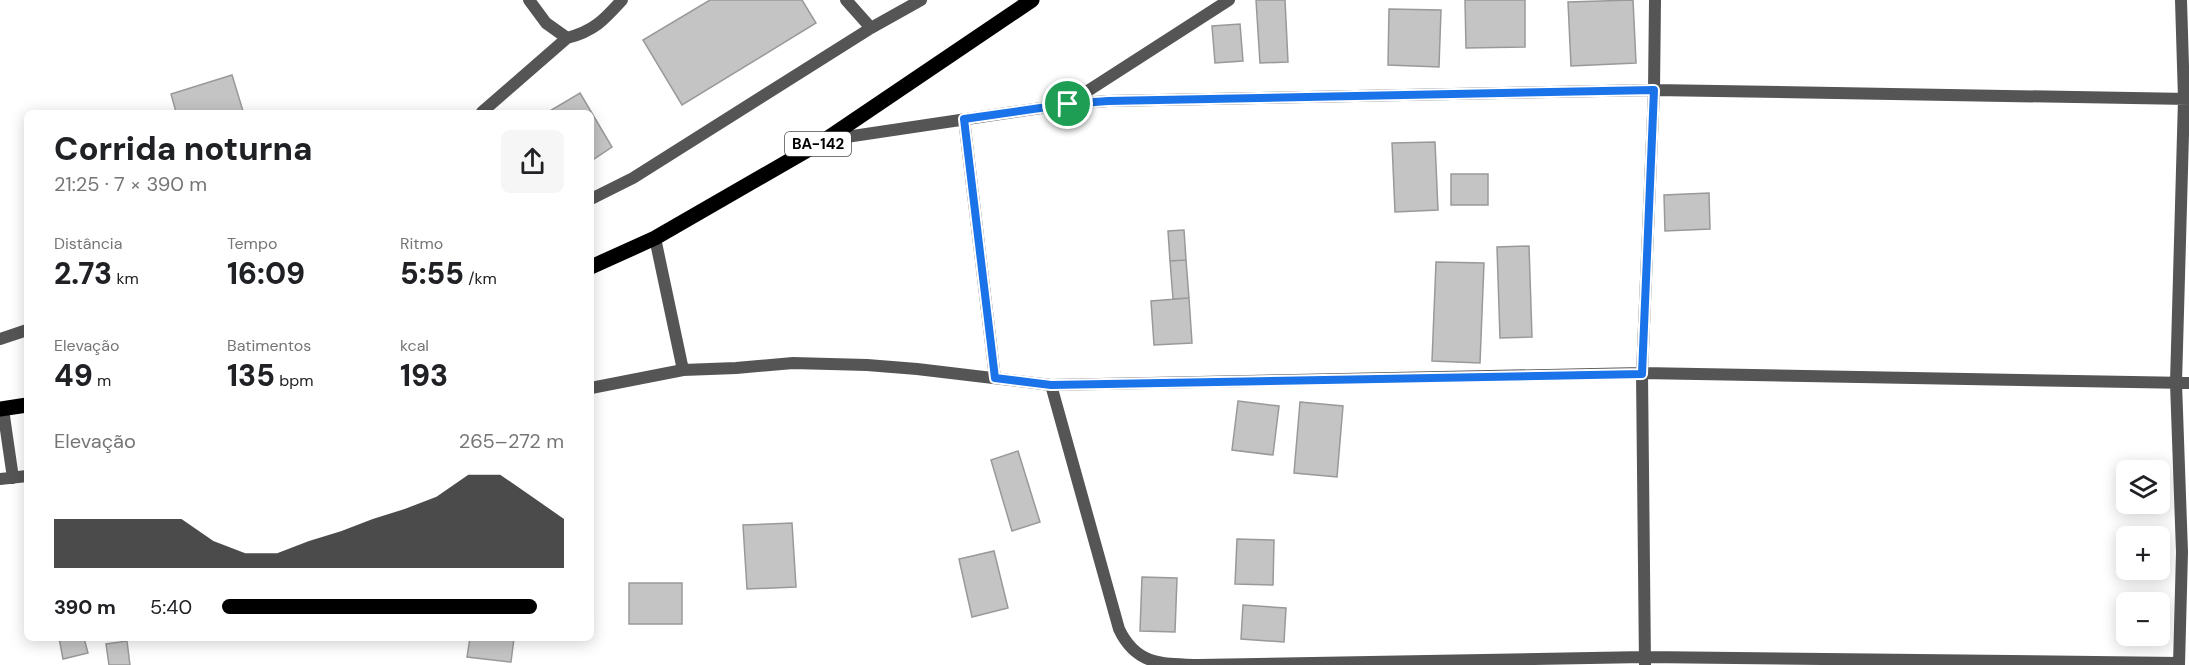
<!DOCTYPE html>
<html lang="pt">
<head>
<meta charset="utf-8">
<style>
	:root { --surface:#fff; --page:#f6f6f6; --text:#202124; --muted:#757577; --accent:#000 }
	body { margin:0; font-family:"DM Sans",sans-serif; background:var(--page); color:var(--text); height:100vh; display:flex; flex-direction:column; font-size:22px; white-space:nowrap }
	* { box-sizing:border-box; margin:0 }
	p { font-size:20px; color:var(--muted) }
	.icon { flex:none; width:33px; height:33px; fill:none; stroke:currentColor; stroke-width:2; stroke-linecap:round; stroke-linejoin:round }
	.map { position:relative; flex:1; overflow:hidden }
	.drawer { position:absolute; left:24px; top:110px; width:570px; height:531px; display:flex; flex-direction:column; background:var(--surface); border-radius:9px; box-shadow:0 3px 15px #0003 }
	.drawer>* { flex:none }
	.tools { position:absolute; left:2116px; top:460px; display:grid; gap:12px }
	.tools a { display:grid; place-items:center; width:54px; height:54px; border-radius:9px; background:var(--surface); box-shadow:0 3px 15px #0003; font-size:30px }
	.pin { position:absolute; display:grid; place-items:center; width:51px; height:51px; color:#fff; margin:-26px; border:3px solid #fff; border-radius:50%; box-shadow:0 2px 6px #0007 }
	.round { display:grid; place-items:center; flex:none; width:63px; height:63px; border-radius:9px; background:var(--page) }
	.headline { display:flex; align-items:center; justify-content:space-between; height:102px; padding:0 30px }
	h1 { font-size:33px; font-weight:800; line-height:45px }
	.stats { display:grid; grid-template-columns:repeat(3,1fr); gap:9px; height:102px; padding:6px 30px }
	.stats div { display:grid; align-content:center }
	.stats b { font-size:30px; font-weight:800 }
	.stats small { font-size:16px; font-weight:400 }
	.stats p { font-size:16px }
	.chart { height:168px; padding:12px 30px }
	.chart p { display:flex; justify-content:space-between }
	.chart svg { width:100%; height:108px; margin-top:6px; fill:var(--accent); opacity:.7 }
	ul { padding:0 30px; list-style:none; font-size:20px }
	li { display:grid; grid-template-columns:96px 72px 1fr; align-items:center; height:45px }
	li i { height:15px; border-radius:8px; background:var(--accent) }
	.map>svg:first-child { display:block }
	.building { fill:#c4c4c4; stroke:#999; stroke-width:1.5 }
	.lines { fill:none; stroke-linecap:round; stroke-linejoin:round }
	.minor { stroke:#555; stroke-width:12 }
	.primary { stroke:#000; stroke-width:15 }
	.route-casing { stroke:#fff; stroke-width:12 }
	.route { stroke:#1a73e8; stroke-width:8 }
	.labels { text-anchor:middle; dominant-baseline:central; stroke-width:6; stroke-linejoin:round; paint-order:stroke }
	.shield { fill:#fff; stroke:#4c4c4c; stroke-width:1.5 }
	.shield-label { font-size:15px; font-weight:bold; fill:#000 }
</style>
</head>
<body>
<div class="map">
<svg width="2189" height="665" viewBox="0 0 2189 665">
	<rect width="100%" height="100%" fill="#fff"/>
	<path class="building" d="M710 0H802L816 23 682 105 643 40Z
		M1256 0H1285L1288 62 1260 63Z
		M1465 0H1525V47L1466 48Z
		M1633 0 1636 63 1571 66 1568 2Z
		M1389 9 1441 10 1439 67 1388 65Z
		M1240 24 1243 61 1215 63 1212 26Z
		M232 75 243 111 176 112 171 94Z
		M580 93 612 147 591 161V112H548Z
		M1435 142 1438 210 1395 212 1392 143Z
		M1451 174H1488V205H1451Z
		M1709 193 1710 229 1665 231 1664 195Z
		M1184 230 1186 260 1170 261 1168 231Z
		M1529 246 1532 337 1500 338 1497 247Z
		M1186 260 1189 298 1173 299 1170 261Z
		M1436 262 1484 263 1480 363 1432 361Z
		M1189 298 1192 343 1154 345 1151 301Z
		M1238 401 1279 406 1273 455 1232 450Z
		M1300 402 1343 406 1337 477 1294 473Z
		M1018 451 1040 522 1012 531 991 460Z
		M792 523 796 587 747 589 743 525Z
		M1237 539 1274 540 1273 585 1235 584Z
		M994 551 1008 608 972 617 959 559Z
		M1142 577 1177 578 1175 632 1140 631Z
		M629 583H682V624H629Z
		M1243 605 1286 608 1284 642 1241 639Z
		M59 638H84L88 653 63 659Z
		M470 638H514L511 662 467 657Z
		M127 641 130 665H109L106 644Z"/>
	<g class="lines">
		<path class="minor" d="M529 0 546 23 567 38C594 31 604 20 622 0
			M846 0 871 28
			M1069 103 1229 0
			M482 112 567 38
			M964 119 995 378
			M826 140 1068 104 1108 101 1654 90 2189 99
			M591 199 633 178 871 28 921 0
			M655 238 683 370 736 368 793 363 867 365 917 369 1051 385 1642 373 2189 383
			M0 339 27 330
			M1051 385 1119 629C1136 665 1161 664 1199 665L1645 657 2179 663
			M591 388 683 370
			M3 409 13 478
			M0 479 27 476
			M1645 665 1642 373 1654 90 1655 0
			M2179 665 2182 552 2176 383 2184 99 2181 0"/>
		<path class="primary" d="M591 267 655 238 825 140 1032 0
			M0 409 27 405"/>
	</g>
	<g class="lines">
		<g class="route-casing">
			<path id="route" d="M1654 90 1642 374 1051 385 995 378 964 119 1068 104 1108 101Z"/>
		</g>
		<use href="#route" class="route"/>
	</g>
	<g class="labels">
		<rect class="shield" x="785" y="132" width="66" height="24" rx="4.5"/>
		<g class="shield-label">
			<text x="818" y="144">BA-142</text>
		</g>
	</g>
</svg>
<div class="tools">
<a><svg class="icon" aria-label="layers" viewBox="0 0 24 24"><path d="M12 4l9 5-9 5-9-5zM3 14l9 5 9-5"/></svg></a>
<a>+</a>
<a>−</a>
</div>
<div class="pin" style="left:1068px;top:104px;background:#1e9e55"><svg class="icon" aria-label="arrive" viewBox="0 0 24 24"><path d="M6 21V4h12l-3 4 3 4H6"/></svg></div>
<section class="drawer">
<div class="headline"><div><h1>Corrida noturna</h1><p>21:25 · 7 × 390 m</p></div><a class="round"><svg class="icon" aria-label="share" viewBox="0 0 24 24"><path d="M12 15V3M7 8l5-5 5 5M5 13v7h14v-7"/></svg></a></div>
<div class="stats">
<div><p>Distância</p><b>2.73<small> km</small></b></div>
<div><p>Tempo</p><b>16:09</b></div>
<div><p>Ritmo</p><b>5:55<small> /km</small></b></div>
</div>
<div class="stats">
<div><p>Elevação</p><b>49<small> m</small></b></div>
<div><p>Batimentos</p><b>135<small> bpm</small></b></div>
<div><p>kcal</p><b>193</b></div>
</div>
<div class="chart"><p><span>Elevação</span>265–272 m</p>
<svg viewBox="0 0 160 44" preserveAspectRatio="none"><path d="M0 44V24L10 24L20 24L30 24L40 24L50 33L60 38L70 38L80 33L90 29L100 24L110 20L120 15L130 6L140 6L150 15L160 24V44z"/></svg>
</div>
<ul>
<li><b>390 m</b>5:40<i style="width:92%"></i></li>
</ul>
</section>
</div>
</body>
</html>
